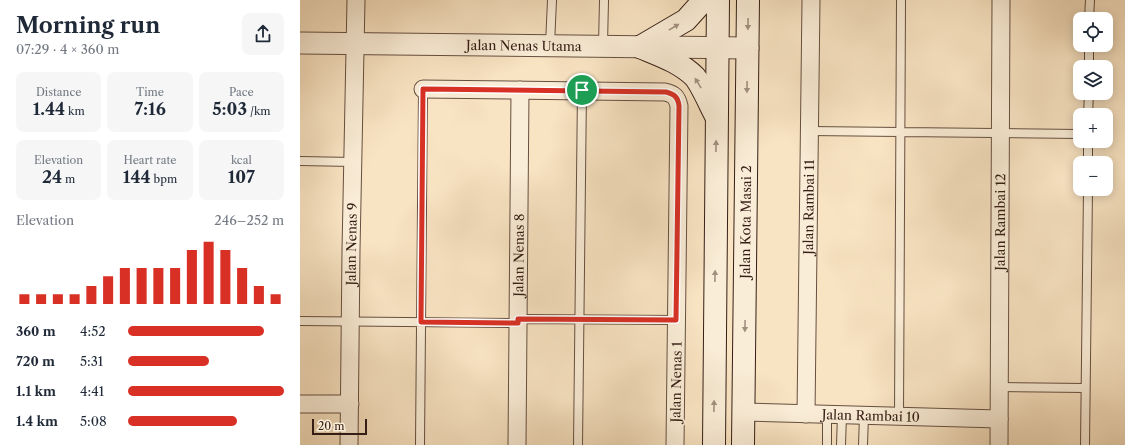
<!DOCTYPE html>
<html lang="en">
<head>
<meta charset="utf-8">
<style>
	:root { --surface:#fff; --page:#f6f6f7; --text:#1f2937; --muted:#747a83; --accent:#d93025 }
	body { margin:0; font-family:"Libre Caslon Text",serif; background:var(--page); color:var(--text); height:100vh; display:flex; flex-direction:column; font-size:15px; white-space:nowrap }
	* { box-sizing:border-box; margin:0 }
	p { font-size:13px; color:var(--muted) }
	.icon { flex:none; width:22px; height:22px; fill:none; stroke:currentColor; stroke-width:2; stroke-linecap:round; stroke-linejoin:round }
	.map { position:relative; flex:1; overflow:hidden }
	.panel { display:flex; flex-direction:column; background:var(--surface); width:300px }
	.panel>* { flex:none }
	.tools { position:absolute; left:773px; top:12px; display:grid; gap:8px }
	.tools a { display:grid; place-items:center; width:40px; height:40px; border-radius:8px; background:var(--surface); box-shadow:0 2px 10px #0003; font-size:20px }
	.scale { position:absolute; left:12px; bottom:10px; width:55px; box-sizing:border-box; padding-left:4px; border:2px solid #351e15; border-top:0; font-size:11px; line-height:14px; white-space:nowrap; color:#351e15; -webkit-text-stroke:3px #faedd7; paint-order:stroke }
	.pin { position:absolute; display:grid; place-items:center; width:34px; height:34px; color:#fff; margin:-17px; border:2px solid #fff; border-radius:50%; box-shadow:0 1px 4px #0007 }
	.round { display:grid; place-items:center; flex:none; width:42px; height:42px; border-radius:8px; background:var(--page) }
	.head { display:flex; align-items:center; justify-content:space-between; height:68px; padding:0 16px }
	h1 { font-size:22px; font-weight:700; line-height:30px }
	.figures { display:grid; grid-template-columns:repeat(3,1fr); gap:6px; height:68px; padding:4px 16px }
	.figures div { display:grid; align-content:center; border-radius:8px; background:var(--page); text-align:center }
	.figures b { font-size:17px; font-weight:700 }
	.figures small { font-size:11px; font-weight:400 }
	.figures p { font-size:11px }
	.chart { height:112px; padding:8px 16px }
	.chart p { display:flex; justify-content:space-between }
	.chart svg { width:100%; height:72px; margin-top:4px; stroke:var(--accent); stroke-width:6 }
	ul { padding:0 16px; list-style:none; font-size:13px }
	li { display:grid; grid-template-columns:64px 48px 1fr; align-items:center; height:30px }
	li i { height:10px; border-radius:5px; background:var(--accent) }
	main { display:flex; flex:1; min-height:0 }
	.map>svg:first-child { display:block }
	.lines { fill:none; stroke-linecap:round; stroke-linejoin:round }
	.service-casing { stroke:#664f40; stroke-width:10 }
	.minor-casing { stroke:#664f40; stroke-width:19 }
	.tertiary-casing { stroke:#664f40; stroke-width:23 }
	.secondary-casing { stroke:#351e15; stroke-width:24 }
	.service { stroke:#faedd7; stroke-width:8 }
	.minor { stroke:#faedd7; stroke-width:17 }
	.tertiary { stroke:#faedd7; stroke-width:21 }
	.secondary { stroke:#faedd7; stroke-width:22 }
	.oneway { fill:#a19080 }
	.route-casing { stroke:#fff; stroke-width:8 }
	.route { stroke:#d93025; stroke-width:5 }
	.labels { text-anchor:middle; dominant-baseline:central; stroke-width:3.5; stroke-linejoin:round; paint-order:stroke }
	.street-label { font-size:13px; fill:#351e15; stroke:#faedd7 }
</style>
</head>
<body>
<main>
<section class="panel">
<div class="head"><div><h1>Morning run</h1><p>07:29 · 4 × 360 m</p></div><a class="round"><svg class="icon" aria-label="share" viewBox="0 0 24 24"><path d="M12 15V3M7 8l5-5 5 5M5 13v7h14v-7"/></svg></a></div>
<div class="figures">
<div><p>Distance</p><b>1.44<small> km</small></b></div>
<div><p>Time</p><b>7:16</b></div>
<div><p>Pace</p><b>5:03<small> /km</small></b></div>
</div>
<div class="figures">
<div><p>Elevation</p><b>24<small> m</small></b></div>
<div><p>Heart rate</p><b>144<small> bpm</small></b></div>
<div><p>kcal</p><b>107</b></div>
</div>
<div class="chart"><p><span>Elevation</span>246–252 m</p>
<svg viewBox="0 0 160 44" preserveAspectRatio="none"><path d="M5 44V38M15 44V38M25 44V38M35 44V38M45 44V33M55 44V27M65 44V22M75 44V22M85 44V22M95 44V22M105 44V11M115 44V6M125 44V11M135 44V22M145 44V33M155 44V38"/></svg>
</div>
<ul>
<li><b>360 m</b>4:52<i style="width:87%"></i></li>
<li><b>720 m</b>5:31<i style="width:52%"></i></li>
<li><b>1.1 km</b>4:41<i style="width:100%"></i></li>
<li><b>1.4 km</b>5:08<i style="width:70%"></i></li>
</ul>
</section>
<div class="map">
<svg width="825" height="445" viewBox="0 0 825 445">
	<rect width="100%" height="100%" fill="#f8e3c2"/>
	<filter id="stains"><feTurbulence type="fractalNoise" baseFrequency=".005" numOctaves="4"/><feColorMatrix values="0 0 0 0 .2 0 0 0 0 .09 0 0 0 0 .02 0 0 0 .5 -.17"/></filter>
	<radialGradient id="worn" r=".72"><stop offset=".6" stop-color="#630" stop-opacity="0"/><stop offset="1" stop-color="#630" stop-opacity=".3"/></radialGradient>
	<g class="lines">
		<g class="service-casing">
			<path id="service" d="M789 19 790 0
				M250 45 252 0
				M303 45 304 0
				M789 67V45
				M788 115 789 93
				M509 131 780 134
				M0 161 53 162
				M788 163V141
				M218 319 376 320
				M0 321 218 323
				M699 387 785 388
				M599 417 601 0
				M120 445 123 89
				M278 445 282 90
				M527 445V415
				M541 445 542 415
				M563 445 564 416
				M785 445 788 189"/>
		</g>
		<g class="minor-casing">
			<g id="minor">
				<path d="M123 89 365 92C374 94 377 97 379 106L375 445"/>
				<path d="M0 404H50"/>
				<path id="s1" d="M444 412 699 419"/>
				<path id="s2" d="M506 414 511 0"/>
				<path id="s3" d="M49 445 51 250 56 0"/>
				<path id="s4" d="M217 445 220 90"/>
				<path id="s5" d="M699 445 701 0"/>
			</g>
		</g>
		<g class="tertiary-casing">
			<g id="tertiary">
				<path id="s6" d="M0 43 448 48"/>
			</g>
		</g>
		<g class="secondary-casing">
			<g id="secondary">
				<path d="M340 47C359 55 380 62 395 77 402 86 410 105 416 116"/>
				<path d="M340 47 386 20 404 0"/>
				<path d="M414 445 418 0"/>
				<path id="s7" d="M443 445 448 0"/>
			</g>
		</g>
		<use href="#service" class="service"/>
		<use href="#minor" class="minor"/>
		<use href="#tertiary" class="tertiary"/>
		<use href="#secondary" class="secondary"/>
	</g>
	<defs><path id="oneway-solid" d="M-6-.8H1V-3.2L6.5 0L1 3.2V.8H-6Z"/></defs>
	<g class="oneway">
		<use href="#oneway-solid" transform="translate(448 24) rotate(91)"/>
		<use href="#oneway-solid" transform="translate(374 27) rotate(-31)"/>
		<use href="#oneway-solid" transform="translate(398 83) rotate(-121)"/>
		<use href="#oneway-solid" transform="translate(447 87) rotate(91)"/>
		<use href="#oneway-solid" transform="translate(416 146) rotate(-89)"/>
		<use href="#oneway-solid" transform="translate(415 276) rotate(-89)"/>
		<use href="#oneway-solid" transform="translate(445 326) rotate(91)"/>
		<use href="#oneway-solid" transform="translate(414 406) rotate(-89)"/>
	</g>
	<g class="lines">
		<g class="route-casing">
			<path id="route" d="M123 89 366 92C374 94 378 97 379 106L376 320 218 319V323L121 322Z"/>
		</g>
		<use href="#route" class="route"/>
	</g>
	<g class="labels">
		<g class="street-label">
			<text stroke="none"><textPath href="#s6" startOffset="224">Jalan Nenas Utama</textPath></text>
			<text stroke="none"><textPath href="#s2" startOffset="207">Jalan Rambai 11</textPath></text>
			<text stroke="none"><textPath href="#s7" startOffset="223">Jalan Kota Masai 2</textPath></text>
			<text stroke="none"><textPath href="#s5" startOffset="223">Jalan Rambai 12</textPath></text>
			<text stroke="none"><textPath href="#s3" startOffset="201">Jalan Nenas 9</textPath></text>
			<text stroke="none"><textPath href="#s4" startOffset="190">Jalan Nenas 8</textPath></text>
			<text transform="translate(376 382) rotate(-89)">Jalan Nenas 1</text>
			<text stroke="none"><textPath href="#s1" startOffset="127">Jalan Rambai 10</textPath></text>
		</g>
	</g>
	<rect width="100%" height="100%" filter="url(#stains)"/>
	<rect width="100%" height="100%" fill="url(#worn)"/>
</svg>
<div class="tools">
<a><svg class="icon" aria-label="locate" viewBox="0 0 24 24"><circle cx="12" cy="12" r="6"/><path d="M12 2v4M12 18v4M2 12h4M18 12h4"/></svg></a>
<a><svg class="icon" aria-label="layers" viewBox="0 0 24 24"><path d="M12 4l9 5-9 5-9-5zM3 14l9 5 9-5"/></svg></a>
<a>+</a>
<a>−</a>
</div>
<div class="scale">20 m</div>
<div class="pin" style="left:282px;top:90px;background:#1e9e55"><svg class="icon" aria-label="arrive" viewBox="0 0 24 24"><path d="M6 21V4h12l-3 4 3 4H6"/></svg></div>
</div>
</main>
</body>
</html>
